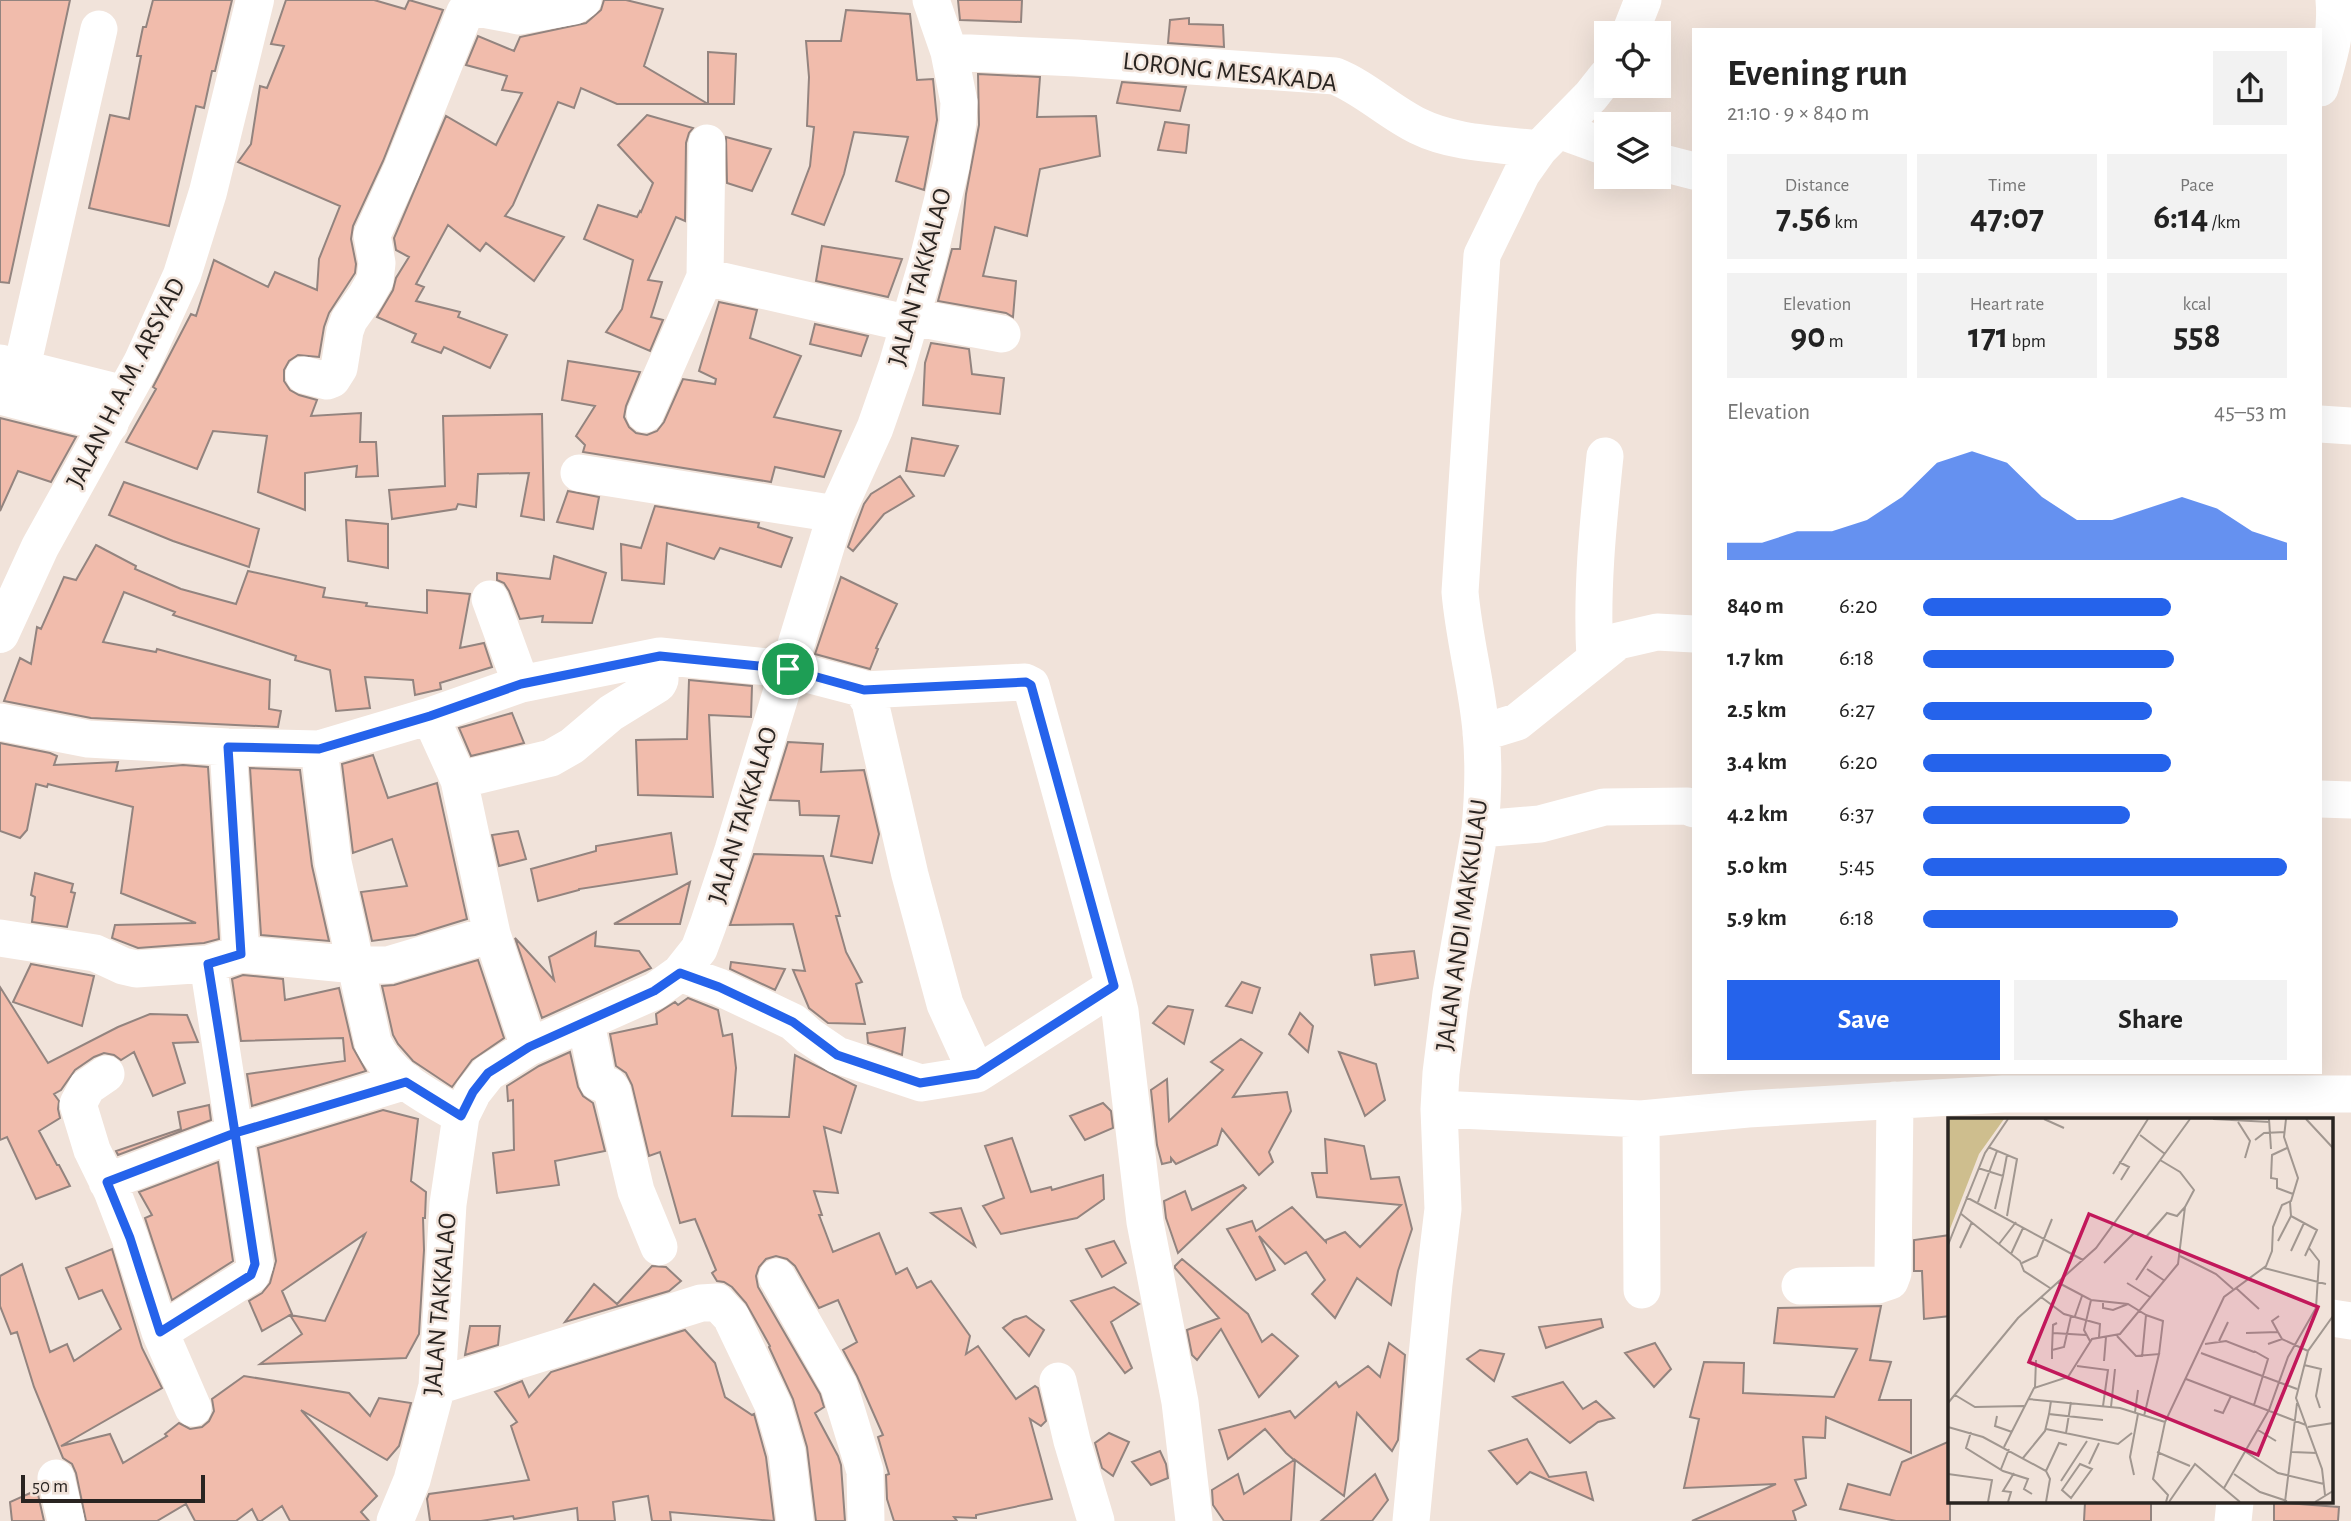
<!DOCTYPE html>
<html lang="en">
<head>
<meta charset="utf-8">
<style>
	:root { --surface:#fff; --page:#f2f2f2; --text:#222; --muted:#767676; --accent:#2563eb }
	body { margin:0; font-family:"Alegreya Sans",sans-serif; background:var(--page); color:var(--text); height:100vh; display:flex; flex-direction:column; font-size:26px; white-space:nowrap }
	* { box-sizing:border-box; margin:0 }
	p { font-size:23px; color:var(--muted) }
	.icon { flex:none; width:38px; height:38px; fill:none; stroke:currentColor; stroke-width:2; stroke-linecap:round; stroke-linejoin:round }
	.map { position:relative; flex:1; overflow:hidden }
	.drawer { position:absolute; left:1692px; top:28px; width:630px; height:1046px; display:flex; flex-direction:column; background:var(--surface); border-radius:0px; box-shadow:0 7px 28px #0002 }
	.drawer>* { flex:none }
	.tools { position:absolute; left:1594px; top:21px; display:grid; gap:14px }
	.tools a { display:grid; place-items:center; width:77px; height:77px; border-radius:0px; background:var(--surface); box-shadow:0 7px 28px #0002; font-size:35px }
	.scale { position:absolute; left:21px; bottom:18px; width:184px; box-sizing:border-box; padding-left:7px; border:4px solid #292421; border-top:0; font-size:19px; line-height:24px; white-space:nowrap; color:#292421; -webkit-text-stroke:5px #f1e3da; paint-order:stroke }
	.pin { position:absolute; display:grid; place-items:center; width:60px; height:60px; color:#fff; margin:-30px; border:4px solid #fff; border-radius:50%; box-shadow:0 2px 7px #0007 }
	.round { display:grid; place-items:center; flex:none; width:74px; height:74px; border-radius:0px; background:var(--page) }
	.summary { display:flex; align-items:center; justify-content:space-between; height:119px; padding:0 35px }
	h1 { font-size:38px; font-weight:700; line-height:52px }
	.stats { display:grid; grid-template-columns:repeat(3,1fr); gap:10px; height:119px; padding:7px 35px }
	.stats div { display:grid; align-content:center; border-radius:0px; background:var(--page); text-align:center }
	.stats b { font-size:35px; font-weight:700 }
	.stats small { font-size:19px; font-weight:400 }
	.stats p { font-size:19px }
	.chart { height:196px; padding:14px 35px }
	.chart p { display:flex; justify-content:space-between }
	.chart svg { width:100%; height:126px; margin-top:7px; fill:var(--accent); opacity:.7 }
	.primary-button { display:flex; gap:14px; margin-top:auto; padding:14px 35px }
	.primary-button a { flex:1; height:80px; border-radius:0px; background:var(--accent); color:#fff; font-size:28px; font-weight:700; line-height:80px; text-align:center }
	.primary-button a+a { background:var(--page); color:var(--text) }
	ul { padding:0 35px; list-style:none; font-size:23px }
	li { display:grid; grid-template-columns:112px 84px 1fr; align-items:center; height:52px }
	li i { height:18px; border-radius:9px; background:var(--accent) }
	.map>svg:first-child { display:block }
	.building { fill:#f1bcac; stroke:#93847f; stroke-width:2; fill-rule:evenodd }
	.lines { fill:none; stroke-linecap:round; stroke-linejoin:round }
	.minor { stroke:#fff; stroke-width:37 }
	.highway { stroke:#fff; stroke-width:38 }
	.route-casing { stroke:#fff; stroke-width:14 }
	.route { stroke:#2563eb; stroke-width:9 }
	.labels { text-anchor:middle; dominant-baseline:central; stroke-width:5; stroke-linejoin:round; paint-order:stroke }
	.street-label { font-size:26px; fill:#292421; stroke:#f1e3da }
	.inset-road { fill:none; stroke:#a19790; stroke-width:2 }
	.view { fill:#c2185b; fill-opacity:0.15; stroke:#c2185b; stroke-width:3.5 }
	.inset-edge { fill:none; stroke:#292421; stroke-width:3.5 }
</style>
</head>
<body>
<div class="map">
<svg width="2351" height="1521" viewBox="0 0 2351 1521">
	<rect width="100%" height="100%" fill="#f1e3da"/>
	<path class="building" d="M0 0H70L9 283 0 282Z
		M153 0H232L215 71H212L204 108 196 106 169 226 89 208 110 115 129 119 141 56H137L143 27H146Z
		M286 0H374L405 9 409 0 443 10 383 161 353 226 351 239 356 264 355 273 329 313 324 327 319 357 298 355 289 361 284 370V381L290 390 299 395 317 400 311 416 361 413 360 442H376L378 476 356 477 357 466 305 473V510L258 492 267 436 213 431 197 469 126 442 156 389 153 387 191 314 196 316 214 260 268 287 275 272 317 290 319 259 340 206 238 162 251 144 260 86 267 88 284 46 271 44Z
		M604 0H626L663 9 644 66 708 104H617L581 88 574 108 558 102 513 205 505 216 564 237 534 281 486 243 480 251 448 225 416 284 424 287 416 301 460 312 458 317 507 335 490 368 444 347 441 353 412 342 416 334 377 317 393 290 396 278 409 257 396 250 394 238 446 116 496 145 522 93 502 90 507 76 466 65 478 36 514 51 520 37 586 23 601 10Z
		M958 0H1022L1021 22 960 20Z
		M846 10 910 14 917 80 933 79 937 120 924 190 896 181 908 137 854 132 844 174 824 225 792 214 810 166 814 127 807 126 809 77 806 41H841Z
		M1189 18V24L1223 25 1224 47 1168 43 1170 20Z
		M708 52 736 54 734 104H708Z
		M978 74 1040 77 1037 117 1096 116 1100 156 1040 169 1027 236 995 227 983 276 1016 281 1013 317 1006 313 938 301 952 249H960L966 194 979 125Z
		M1122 82 1186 87 1180 111 1117 103Z
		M647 115 693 128 689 133 686 143 685 221 676 217 648 280 662 282 651 317 663 320 650 351 606 332 622 309 633 260 584 239 598 205 637 217 640 211 641 212 653 183 618 145Z
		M1165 122 1189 125 1186 153 1158 150Z
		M726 137 771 149 752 191 727 183Z
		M822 246 902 259 888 297 816 281Z
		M719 302 757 310 750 338 801 356 774 417 841 431 824 477 775 467 771 482 583 452 585 445 576 436 595 406 562 400 568 361 640 372 626 406 624 417 629 427 636 433 647 435 657 431 664 422 683 379 715 384 716 379 699 371Z
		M815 324 868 336 861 356 810 344Z
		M931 343 969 349 972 374 1004 378 1000 414 923 405 925 363Z
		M542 414 544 520 521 516 529 473 478 474 476 507 458 504 456 509 392 519 389 490 445 486 443 416Z
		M0 418 76 437 51 482 18 471 0 511Z
		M912 438 958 446 944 476 906 471Z
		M900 476 914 496 884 514 853 551 848 547 864 504 871 494Z
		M124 482 259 529 249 567 173 541 109 515Z
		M568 491 599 497 593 529 557 522Z
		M655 506 759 523 758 527 792 538 781 567 720 548 714 559 667 543 664 584 622 580 621 544 641 548Z
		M346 520 388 524V568L348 561Z
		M96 545 136 566 135 569 181 589 236 604 248 571 325 588 323 597 367 603 366 606 427 613V590L470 594 460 648 484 643 492 667 440 683 441 689 415 695 413 680 365 677 370 708 336 711 330 670 295 660 296 656 173 615 175 612 124 592 103 642 156 652 157 649 270 680 269 709 281 711 278 727 91 718 4 701 20 658 31 664 37 627 41 629 64 577 76 580Z
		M554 556 606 573 592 623 542 622 543 616 520 619 509 591 504 583 497 580V573L550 579Z
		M841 577 897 604 876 648 878 649 870 669 815 654Z
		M689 680 752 686 751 717 709 715 713 797 638 795 636 740 687 739Z
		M512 713 524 743 471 756 459 728Z
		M788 742 823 744 821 772 864 770 879 834 872 863 831 856 839 816 800 815 799 801 770 800Z
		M0 743 50 753 57 756 54 765 118 762 116 771 183 765 208 767 219 939 204 943 138 948 112 938 115 925 196 923 121 893 133 807 48 784 47 787 36 784 27 830 20 838 0 831Z
		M373 755 388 798 437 783 467 919 415 935 372 941 361 892 407 886 392 839 353 853 342 764Z
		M250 768 300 770 312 866 329 941 261 935Z
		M518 831 526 859 499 866 492 835Z
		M671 833 677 874 579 889V890L538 901 531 869 596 851V846Z
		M754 854 823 856 840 916H836L846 952 862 982 856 984 865 1024 828 1023 809 1008 793 970 805 971 793 924 730 925Z
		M35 873 73 884 71 892 75 893 67 927 32 922 35 897 31 895Z
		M690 882 680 924H614Z
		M596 932 595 946 639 951 651 968 542 1018 515 938 554 980 549 957Z
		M1414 951 1418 978 1375 985 1371 955Z
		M478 960 504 1038 472 1060 452 1087 413 1061 398 1044 393 1035 382 986 394 985Z
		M731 962 785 969 775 990 730 969Z
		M31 964 94 976 82 1026 13 1002Z
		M243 975 283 979 285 1000 339 988 353 1048 366 1071 252 1106 247 1074 345 1061 343 1038 241 1041 232 979Z
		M1242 982 1260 988 1252 1013 1226 1006Z
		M0 987 48 1063 118 1027 150 1014 187 1015 198 1042 173 1043 185 1083 153 1096 134 1052 121 1060 114 1055 104 1053 94 1057 75 1070 61 1090 54 1094 59 1101 58 1109 60 1118 39 1131 57 1165H59L70 1186 36 1199 7 1137 0 1140Z
		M688 998 718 1010 723 1036 732 1034 736 1068 732 1116 789 1117 795 1055 856 1086 841 1133 824 1127 838 1193 814 1191 822 1215H819L833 1252 879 1233 896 1274 907 1268 917 1288 931 1281 970 1336 966 1354 978 1346 1016 1399 1035 1386 1038 1388 1046 1421 1041 1426 1030 1419 1052 1499 976 1515V1518L954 1517 957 1521H894L887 1499 886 1475 889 1474 878 1437 883 1435 857 1376 843 1350 857 1342 838 1300 819 1308 795 1266 787 1259 776 1256 766 1259 759 1267 756 1276 758 1287 820 1394 824 1407 815 1413 838 1456 841 1465 845 1521H816L807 1447 793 1399 769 1347 770 1346 746 1303 732 1287 724 1282 717 1281 712 1273 716 1270 695 1219 680 1223 660 1152 649 1156 632 1085 626 1073 616 1066 610 1034 657 1024 656 1014 675 1002 678 1005Z
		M1168 1006 1193 1010 1184 1044 1153 1023Z
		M1300 1013 1313 1026 1308 1052 1289 1034Z
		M905 1028 902 1055 868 1043 867 1033Z
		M1241 1039 1262 1053 1233 1097 1287 1092 1291 1111 1269 1152 1273 1162 1259 1175 1222 1129 1217 1145 1176 1164 1171 1158V1162L1162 1164 1157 1145 1151 1090 1167 1079 1169 1121 1223 1070 1211 1062Z
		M570 1052 578 1087 583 1096 593 1103 605 1151 555 1161 559 1185 497 1193 493 1153 514 1150 513 1100 508 1101 507 1086 539 1066Z
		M1339 1052 1376 1064 1385 1100 1365 1116Z
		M1103 1103 1111 1111 1113 1128 1085 1140 1070 1116Z
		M209 1105 211 1120 118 1155 116 1151 181 1129 178 1112Z
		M383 1110 418 1119 411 1181 426 1192 425 1218H423L424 1250 419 1334 406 1358 260 1364 302 1334 290 1315 262 1331 249 1301 262 1293 270 1283 276 1261 258 1148ZM365 1234 325 1321 290 1315 292 1314 282 1291Z
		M1012 1138 1031 1192 1051 1187 1052 1190 1103 1175 1104 1199 1077 1218 1001 1234 983 1206 1004 1198 985 1146Z
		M1325 1139 1364 1146 1371 1179 1399 1177 1412 1229 1398 1271 1391 1305 1357 1278 1335 1318 1312 1294 1325 1280 1306 1252 1285 1264 1259 1236 1275 1270 1256 1280 1227 1229 1252 1221 1256 1231 1292 1207 1326 1242V1240L1345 1232 1360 1247 1401 1205 1317 1197 1312 1173H1327Z
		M218 1162 233 1261 172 1300 145 1218 152 1215 139 1192Z
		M1243 1185 1246 1188 1178 1253 1166 1218 1164 1201 1185 1191 1192 1210Z
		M961 1208 975 1246 931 1213Z
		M1950 1235V1316L1924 1319 1922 1271H1914V1240Z
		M1114 1241 1126 1263 1102 1277 1086 1249Z
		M112 1249 142 1348 162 1388 61 1446 110 1434 123 1463 167 1436 165 1434 179 1423 190 1429 202 1427 209 1421 214 1411 212 1399 244 1376 349 1393 370 1416 379 1398 411 1403 399 1446 387 1460 301 1410 377 1496 361 1512 369 1521H290L282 1506 261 1521H258L252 1509 236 1521H195L186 1504 157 1521H86L76 1473 72 1464 63 1458 34 1387 17 1332 11 1334 0 1306V1276L22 1264 50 1352 67 1344 74 1361 121 1329 102 1290 79 1299 66 1268Z
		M1182 1259 1248 1314 1262 1342 1272 1334 1298 1356 1259 1397 1221 1329 1197 1360 1192 1355 1187 1330 1219 1318 1175 1268V1266Z
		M652 1266 666 1267 681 1281 669 1291 565 1322 594 1284 617 1304Z
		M1114 1287 1139 1304 1111 1322 1132 1368 1125 1373 1071 1301Z
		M1881 1306 1870 1360 1891 1362 1879 1400H1911V1453L1826 1417 1825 1438 1803 1437 1806 1478 1795 1480 1806 1505 1793 1511 1796 1521H1692L1776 1484 1684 1488 1699 1419 1690 1417 1704 1362 1744 1363 1743 1393 1834 1397 1857 1349 1774 1343 1778 1308Z
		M1026 1316 1044 1330 1029 1356 1003 1328 1014 1320Z
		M1601 1319 1603 1327 1546 1348 1539 1327Z
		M470 1326H500L498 1345 465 1355Z
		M685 1330 715 1363 725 1397 752 1415 754 1414 766 1457 774 1521 670 1512 671 1521H652L648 1496 613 1502 615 1521H578L577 1508 514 1519 513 1516 481 1521H430L427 1499 429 1494 529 1480 511 1426 517 1422 495 1392 522 1381 529 1397 551 1372Z
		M1389 1343 1405 1355 1398 1440 1392 1451 1357 1413 1344 1496 1295 1460 1291 1521H1224L1213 1505 1212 1490 1238 1474 1244 1494 1294 1460 1286 1453 1265 1429 1228 1459 1219 1430 1290 1411 1295 1418 1336 1382 1339 1387 1368 1366 1380 1377Z
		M1655 1343 1671 1369 1654 1387 1625 1353Z
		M1480 1350 1504 1354 1494 1381 1467 1359Z
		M1563 1382 1583 1409 1596 1401 1614 1418 1598 1422 1570 1443 1513 1397Z
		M1109 1433 1129 1442 1113 1476 1102 1468 1095 1443Z
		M1527 1439 1549 1477 1586 1472 1593 1500 1530 1472 1517 1484 1489 1451Z
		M1950 1441V1521H1896L1840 1509 1848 1484 1890 1495 1902 1462Z
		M1160 1451 1166 1464 1168 1478 1151 1485 1132 1462Z
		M1375 1474 1388 1500 1372 1521H1321Z
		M37 1490 44 1521H12L10 1502Z
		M2085 1502H2151V1521H2084Z
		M2274 1502 2339 1507 2338 1521H2274Z"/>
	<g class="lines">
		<path class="minor" d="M1630 33 1643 0
			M949 52 1076 58 1335 76C1365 88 1389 112 1418 126 1454 144 1500 144 1539 149
			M2320 88C2329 56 2337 34 2334 0
			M1559 130 1606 147
			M1659 162 1694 171
			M705 277 910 324
			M912 317 1002 334
			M0 363 124 394
			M22 367 99 29
			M304 375 327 381 332 379 339 368 345 331 349 320 366 296 375 280 377 263 372 235 402 169 465 12 472 7 519 16 574 6 583 0
			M0 396 110 424
			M645 414 705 277 707 143
			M2320 424 2351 426
			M579 473 836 514
			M490 599 521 684
			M1595 659C1591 590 1598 524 1605 456
			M864 690 1025 682 1031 685 1114 986
			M430 716 459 780 551 758 572 746 611 713 658 684 660 680V656
			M0 722 88 739 228 747 319 749 430 716 521 684 660 656 788 669 861 688 870 702 910 875 945 1004 977 1074
			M1481 733 1517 722 1618 641 1657 632 1694 634
			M228 747 241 954
			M319 749 333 862 373 1043C390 1079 428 1096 461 1116
			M459 780 492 934
			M2320 799 2351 800
			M1480 829 1540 824 1604 807 1687 806 1694 809
			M0 938 95 953 123 966 136 969 208 964 241 954 356 965H388L492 934 529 1047
			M680 973 719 987 793 1022 809 1036 837 1055 921 1083 977 1074 1114 986 1120 1011 1145 1222 1180 1402 1194 1521
			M586 1023 598 1082 609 1086 612 1090 636 1191 659 1247
			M106 1074 87 1087 78 1104 92 1150 112 1191 130 1238 160 1332
			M1439 1109 1641 1119 1748 1109 2003 1094H2351
			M1641 1119 1642 1290
			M107 1182 235 1133 406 1081
			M777 1277 839 1386 865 1471 866 1521
			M1800 1286 1878 1285 1890 1281 1893 1273 1895 1100
			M2332 1318 2351 1321
			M1058 1381 1072 1441 1096 1521
			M437 1386 701 1303 717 1302 731 1317 773 1405 787 1453 795 1521
			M193 1408 160 1332 251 1275 255 1264 208 964
			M56 1478 66 1521
			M395 1521 412 1480 437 1386 448 1204 461 1116 473 1092 488 1073 529 1047 655 991 680 973 699 949 708 925 733 850 836 514 875 428 897 365 927 263 951 166 958 122 959 102 949 52 931 0
			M1411 1521 1434 1284 1443 1209 1439 1109 1441 1073 1451 993 1480 829C1483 797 1484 763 1481 731 1477 685 1464 639 1460 592L1482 255 1522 173 1539 149 1591 96 1606 77
			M2233 1521 2235 1502"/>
		<path class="highway" d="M0 634 40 547 142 363 182 275 208 192 255 0"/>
	</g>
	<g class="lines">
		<g class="route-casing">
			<path id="route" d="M788 669 660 656 521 684 430 716 319 749 228 747 241 954 208 964 235 1133 107 1182 130 1238 160 1332 251 1275 255 1264 235 1133 406 1082 461 1116 473 1092 488 1073 529 1047 654 991 680 973 719 987 793 1022 837 1055 920 1083 977 1074 1114 986 1031 685 1026 682 864 690 788 669"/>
		</g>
		<use href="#route" class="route"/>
	</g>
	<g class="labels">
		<g class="street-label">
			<text transform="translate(1230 72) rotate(6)">LORONG MESAKADA</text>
			<text transform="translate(920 277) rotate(-75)">JALAN TAKKALAO</text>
			<text transform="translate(126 383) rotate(-63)">JALAN H.A.M. ARSYAD</text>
			<text transform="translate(743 815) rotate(-73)">JALAN TAKKALAO</text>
			<text transform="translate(1462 925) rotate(-82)">JALAN ANDI MAKKULAU</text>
			<text transform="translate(440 1304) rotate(-85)">JALAN TAKKALAO</text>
		</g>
	</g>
	<g transform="translate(1948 1118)">
		<rect width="385" height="385" fill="#f1e3da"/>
		<path d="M0 1H56L31 36 0 116Z" fill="#cebe8e"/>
		<path class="inset-road" d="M96 1 116 10M265 1 322 4M321 1 323 31M358 1 385 30M290 4 302 23 297 40M192 17 217 36M307 22 316 15 337 14M40 29 69 41 59 98M339 30 324 37 323 60 329 61V70L345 76M171 44 181 49 173 62M30 50 55 58 59 37M165 56 200 1M18 79 135 142M30 84 49 33M47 91 55 58M12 95 72 143 76 153 102 170M343 98 369 112 357 138M330 123 343 98 342 84M51 126 68 104M0 127 37 35 60 1M12 130 24 104M343 133 356 105M63 136 75 110M232 138 268 156 285 171M74 145 89 138 104 101M156 145 186 115 198 119 219 95 229 98 237 89M316 150 378 166M199 151 217 163M188 162 204 138M109 164 143 182 180 186 198 197 194 239M179 165 202 179M288 170 311 191M93 179 116 196 152 206 151 219M155 183V190L165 192 180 186M198 197 215 203 211 236M127 198 134 178M330 214 324 203 331 198M105 215 138 217M298 215 330 214 334 221M169 218 188 238 211 236 196 298M142 223 136 212 143 182M271 223 280 204M257 226 278 223 306 234M320 226 334 221 360 233M104 232 105 207 109 205M253 235 349 271M104 241V232L116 229 123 198M156 243 158 219M356 247 373 251 368 278 372 290M129 248 160 252 155 288M238 261 358 307M87 269 88 242M7 277 27 289 76 288M80 281 172 290 217 304M103 283 101 296 155 302M0 285 70 200 148 130 242 1M306 287 320 241 306 233M163 289 167 251M266 292 275 295 283 278M187 294 190 272M49 298 47 308 64 314M0 309 35 319 98 353 102 361 98 384M360 309 385 305M98 311 170 326 184 315M310 312 328 323M23 314 18 330 55 353 80 361 76 371 84 376M118 315 123 284M56 329 86 270 120 259 144 221 172 216 230 146 237 89 246 72 232 54 212 42M209 334 242 348M298 334 330 355 376 366M344 334 369 335M75 340 97 313 101 296M132 346 144 351 123 380 114 372ZM141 346 151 325M53 351 61 331M98 353 111 325 119 327M0 356 44 362 40 384M286 356 312 374 339 383M186 357 182 339 190 296M113 363 139 323M276 370 321 292 340 239 368 190 371 143 361 130M377 377 374 351 348 280 360 233 385 198M60 384 63 374 55 373 66 355M218 384 220 377 205 361 217 304 276 179 318 148 324 133 325 109 334 87 343 83 350 60 336 19 338 1M221 384 247 346 292 384M337 384 349 285M367 384 385 373"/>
		<path class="view" d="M141 96 370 189 310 337 81 244Z"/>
		<rect width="385" height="385" class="inset-edge"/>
	</g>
</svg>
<div class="tools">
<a><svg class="icon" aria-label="locate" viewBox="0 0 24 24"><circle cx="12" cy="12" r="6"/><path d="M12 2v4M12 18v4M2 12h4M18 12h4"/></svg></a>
<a><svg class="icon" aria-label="layers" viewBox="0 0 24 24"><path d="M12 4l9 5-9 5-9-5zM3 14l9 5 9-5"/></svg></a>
</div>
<div class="scale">50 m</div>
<div class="pin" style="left:788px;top:669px;background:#1e9e55"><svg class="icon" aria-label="arrive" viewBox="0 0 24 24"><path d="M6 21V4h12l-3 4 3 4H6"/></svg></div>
<section class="drawer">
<div class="summary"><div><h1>Evening run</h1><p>21:10 · 9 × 840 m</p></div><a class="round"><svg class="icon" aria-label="share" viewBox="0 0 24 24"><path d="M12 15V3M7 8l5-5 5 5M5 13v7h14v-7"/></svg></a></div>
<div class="stats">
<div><p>Distance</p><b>7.56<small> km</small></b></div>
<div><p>Time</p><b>47:07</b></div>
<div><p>Pace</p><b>6:14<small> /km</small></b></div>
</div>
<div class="stats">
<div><p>Elevation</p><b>90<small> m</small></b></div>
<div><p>Heart rate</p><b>171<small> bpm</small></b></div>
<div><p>kcal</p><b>558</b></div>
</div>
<div class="chart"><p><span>Elevation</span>45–53 m</p>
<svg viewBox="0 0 160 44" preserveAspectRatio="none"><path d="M0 44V38L10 38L20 34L30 34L40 30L50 22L60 10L70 6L80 10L90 22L100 30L110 30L120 26L130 22L140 26L150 34L160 38V44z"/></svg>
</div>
<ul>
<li><b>840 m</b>6:20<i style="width:68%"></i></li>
<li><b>1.7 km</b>6:18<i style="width:69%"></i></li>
<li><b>2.5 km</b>6:27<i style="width:63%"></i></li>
<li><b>3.4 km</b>6:20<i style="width:68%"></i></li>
<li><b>4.2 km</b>6:37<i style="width:57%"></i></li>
<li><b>5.0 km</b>5:45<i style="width:100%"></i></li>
<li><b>5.9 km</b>6:18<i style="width:70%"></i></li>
</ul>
<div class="primary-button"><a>Save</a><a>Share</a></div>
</section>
</div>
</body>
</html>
